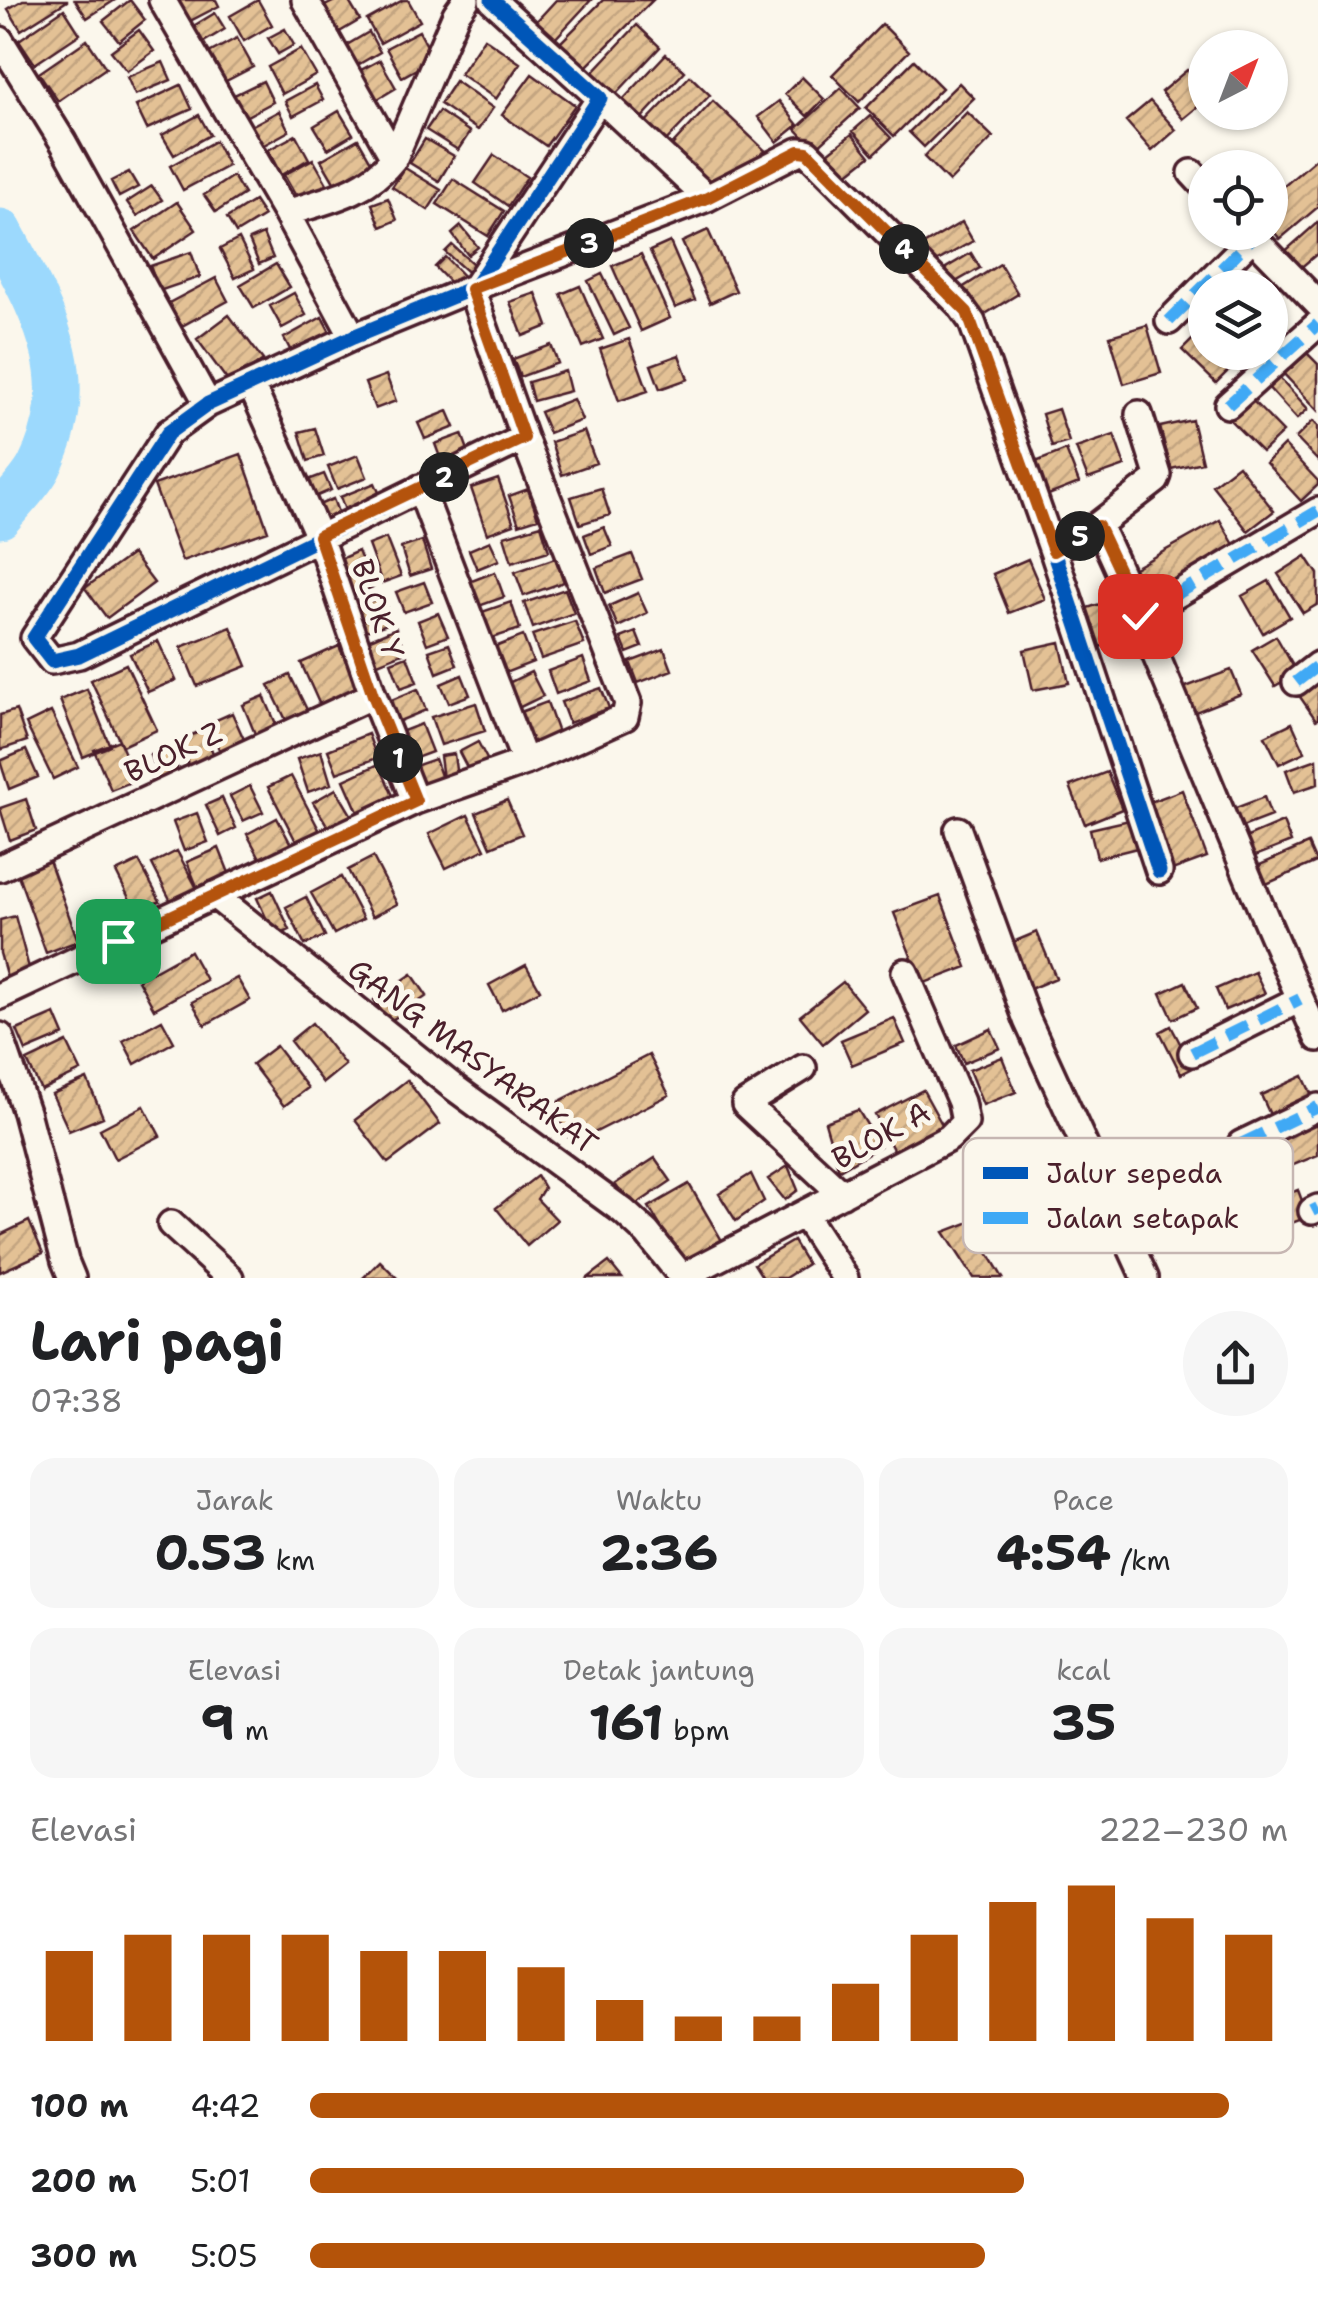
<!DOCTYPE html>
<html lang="id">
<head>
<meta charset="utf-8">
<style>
	:root { --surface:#fff; --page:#f6f6f6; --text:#202124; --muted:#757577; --accent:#b45309 }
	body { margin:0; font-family:"Shantell Sans",sans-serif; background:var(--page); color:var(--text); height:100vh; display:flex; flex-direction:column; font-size:38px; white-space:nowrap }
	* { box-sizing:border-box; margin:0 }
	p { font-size:32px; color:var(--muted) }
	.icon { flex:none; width:55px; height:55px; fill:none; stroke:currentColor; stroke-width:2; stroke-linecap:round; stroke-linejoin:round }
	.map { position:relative; height:1278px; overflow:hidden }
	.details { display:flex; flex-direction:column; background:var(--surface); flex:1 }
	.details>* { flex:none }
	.needle { width:65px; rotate:42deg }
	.tools { position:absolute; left:1188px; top:30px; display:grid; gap:20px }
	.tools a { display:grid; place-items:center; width:100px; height:100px; border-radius:50%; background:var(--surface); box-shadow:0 2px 8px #0004; font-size:50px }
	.pin { position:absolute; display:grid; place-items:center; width:85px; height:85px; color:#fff; margin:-42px; border-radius:20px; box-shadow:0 5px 15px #0006 }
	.km { position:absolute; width:50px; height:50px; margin:-25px; border-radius:50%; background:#222; color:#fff; font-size:28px; line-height:50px; text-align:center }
	.round { display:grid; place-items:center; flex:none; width:105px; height:105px; border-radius:52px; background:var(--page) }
	.head { display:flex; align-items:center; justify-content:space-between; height:170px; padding:0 30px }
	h1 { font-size:55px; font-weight:700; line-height:75px }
	.metrics { display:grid; grid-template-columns:repeat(3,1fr); gap:15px; height:170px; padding:10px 30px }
	.metrics div { display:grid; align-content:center; border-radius:25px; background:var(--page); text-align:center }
	.metrics b { font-size:50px; font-weight:700 }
	.metrics small { font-size:28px; font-weight:400 }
	.metrics p { font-size:28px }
	.chart { height:280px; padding:20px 30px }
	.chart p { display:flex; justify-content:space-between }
	.chart svg { width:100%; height:180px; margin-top:10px; stroke:var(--accent); stroke-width:6 }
	ul { padding:0 30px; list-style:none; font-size:32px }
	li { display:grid; grid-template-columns:160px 120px 1fr; align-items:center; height:75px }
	li i { height:25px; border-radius:12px; background:var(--accent) }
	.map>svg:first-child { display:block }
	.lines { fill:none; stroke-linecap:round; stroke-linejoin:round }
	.river { stroke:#9cd9fd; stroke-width:45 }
	.building { fill:url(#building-hatch); stroke:#4a1f2b; stroke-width:2.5 }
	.minor-casing { stroke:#4a1f2b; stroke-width:32 }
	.minor { stroke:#fbf7ec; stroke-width:25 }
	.quiet { stroke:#3fa9f5; stroke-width:12; stroke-dasharray:25 12; stroke-linecap:butt }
	.cycleway-casing { stroke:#fbf7ec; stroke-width:21 }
	.cycleway { stroke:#0057b8; stroke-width:15 }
	.route-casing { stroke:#fff; stroke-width:20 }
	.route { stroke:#b45309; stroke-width:12 }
	.labels { text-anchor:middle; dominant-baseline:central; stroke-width:10; stroke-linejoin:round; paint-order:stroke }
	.street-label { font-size:30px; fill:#4a1f2b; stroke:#fbf7ec }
	.key { fill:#fbf7ec; stroke:#c6b6b2; stroke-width:2.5 }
	.key-label { font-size:28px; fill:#4a1f2b }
</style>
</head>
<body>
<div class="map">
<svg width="1318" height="1278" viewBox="0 0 1318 1278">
	<defs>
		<pattern id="building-hatch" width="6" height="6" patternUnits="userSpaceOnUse" patternTransform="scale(2.5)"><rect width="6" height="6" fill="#e3c195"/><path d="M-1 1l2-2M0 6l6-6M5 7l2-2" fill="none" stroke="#c4a581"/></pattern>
	</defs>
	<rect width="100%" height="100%" fill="#fbf7ec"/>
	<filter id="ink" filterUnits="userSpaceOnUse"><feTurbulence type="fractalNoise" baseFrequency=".01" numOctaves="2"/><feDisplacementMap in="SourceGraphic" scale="20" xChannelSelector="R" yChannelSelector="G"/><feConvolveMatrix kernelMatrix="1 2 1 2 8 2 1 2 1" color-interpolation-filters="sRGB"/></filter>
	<g filter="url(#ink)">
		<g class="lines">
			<path class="river" d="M0 231C42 311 84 377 39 467 30 484 12 501 0 516"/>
		</g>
		<path class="building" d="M23 0H67V1L21 30 8 9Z
			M75 0H115L87 18Z
			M130 0 145 20 119 41 103 21Z
			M181 0H216L219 6 188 22 177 2Z
			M258 0 272 25 244 41 230 16Z
			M337 0H348L360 20 336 34 321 8Z
			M403 0H408L420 21 380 43 367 20Z
			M556 0H591L553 41 534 24Z
			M603 0H653L581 72 556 47Z
			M64 9 80 34 35 64 19 40Z
			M215 13 225 29 202 43 192 27Z
			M882 24 909 51 859 102 832 75Z
			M637 25 660 47 615 95 592 73Z
			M285 29 294 45 278 54 268 38Z
			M139 30 154 51 127 71 111 51Z
			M419 31 434 59 402 77 386 48Z
			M369 32 380 52 347 71 335 52Z
			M237 38 253 67 224 82 209 53Z
			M484 38 520 63 496 99 460 74Z
			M87 40 106 68 58 101 39 73Z
			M301 49 316 75 282 94 268 67Z
			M666 54 685 71 638 122 619 104Z
			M380 60 396 88 376 100 359 71Z
			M914 60 942 88 894 136 866 108Z
			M163 62 171 80 135 95 127 77Z
			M1187 70 1205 92V101L1183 119 1161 92Z
			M532 74 575 105 546 146 502 115Z
			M690 76 710 95 659 148 639 129Z
			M802 77 824 99 807 116 785 94Z
			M263 81 273 102 245 117 234 95Z
			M455 81 493 108 478 130 440 104Z
			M959 83 974 98 924 147 909 132Z
			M181 85 192 109 147 129 136 106Z
			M315 85 323 100 293 116 285 101Z
			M841 88 860 108 815 149 796 129Z
			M713 101 773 158 703 190 665 153Z
			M779 101 798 125 777 142 758 117Z
			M1150 101 1176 130 1152 151 1126 121Z
			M279 111 289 131 262 146 251 126Z
			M339 111 353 134 328 149 314 126Z
			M439 111 470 132 458 150 426 130Z
			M967 112 993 137 949 182 924 157Z
			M199 115 210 135 174 155 162 135Z
			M870 116 891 138 874 154 853 131Z
			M852 134 870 156 841 179 823 157Z
			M296 135 309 159 281 175 268 150Z
			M358 139 372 163 335 184 321 160Z
			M425 139 454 156 439 181 410 163Z
			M215 141 228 166 183 190 170 166Z
			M494 155 527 177 508 206 475 183Z
			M1318 157V207L1280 239 1270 227V198Z
			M313 159 330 189 301 205 284 175Z
			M405 168 441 190 428 210 392 187Z
			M129 172 138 187 119 197 111 181Z
			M233 176 244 194 216 212 204 195Z
			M453 179 504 211 488 236 437 204Z
			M152 186 162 200 137 216 127 202Z
			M388 198 397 220 381 227 372 204Z
			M254 201 264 216 236 233 227 218Z
			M177 202 196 230 153 259 134 231Z
			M962 222 973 241 925 268 915 250Z
			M1318 222V253L1298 270 1282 254Z
			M461 226 478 247 468 255 452 234Z
			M708 230 736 291 710 303 682 242Z
			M263 234 273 258 259 264 249 240Z
			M239 239 254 269 235 278 220 249Z
			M670 242 695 300 675 308 650 251Z
			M452 245 481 271 474 278 445 252Z
			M191 252 200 277 159 291 150 266Z
			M971 253 980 268 945 288 936 274Z
			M641 254 670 318 641 331 612 266Z
			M445 257 470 283 460 293 435 267Z
			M276 264 290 287 254 308 240 285Z
			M1000 264 1018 294 977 319 959 290Z
			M602 274 629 328 614 335 588 281Z
			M216 278 228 301 180 327 167 304Z
			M580 286 603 339 583 347 561 294Z
			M294 293 306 315 282 328 270 306Z
			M536 293 548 326 523 336 510 302Z
			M229 315 263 360 230 384 197 339Z
			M322 317 332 336 294 357 284 338Z
			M1147 325 1161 373 1124 384 1110 336Z
			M1205 327V352H1233L1240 359 1216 383 1182 350Z
			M629 339 648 391 619 401 600 349Z
			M551 345 558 363 520 377 513 359Z
			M1305 351 1318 364V410L1282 372Z
			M679 355 688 379 660 389 651 365Z
			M565 371 570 391 533 401 528 382Z
			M386 375 396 401 375 409 365 383Z
			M1278 376 1308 409 1297 419 1267 386Z
			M1247 395 1283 432 1262 452 1226 416Z
			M573 399 582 420 549 433 540 412Z
			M1058 409 1069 442 1052 447 1042 414Z
			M448 411 455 427 425 439 418 423Z
			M1192 420 1202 462 1171 469 1160 427Z
			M1313 421 1318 426V461L1296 438Z
			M315 428 324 456 308 461 299 432Z
			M584 431 596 463 562 475 551 442Z
			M462 434 471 458 444 468 435 444Z
			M1114 435 1125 466 1088 479 1076 448Z
			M1284 445 1318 481V485L1301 501 1266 463Z
			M1066 450 1079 483 1041 498 1028 465Z
			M241 454 268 531 182 561 154 485Z
			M358 455 367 477 337 489 328 467Z
			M1238 465 1274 511 1248 531 1212 485Z
			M324 474 331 490 310 499 303 482Z
			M498 479 514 524 487 534 471 488Z
			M375 483 384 504 348 518 340 497Z
			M601 488 610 515 580 524 571 497Z
			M528 489 538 518 519 524 509 496Z
			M333 499 341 520 322 527 314 507Z
			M1220 520 1237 550 1144 601 1127 572Z
			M541 525 549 551 512 562 504 536Z
			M604 527 612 546 591 554 584 535Z
			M386 538 401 576 382 583 368 545Z
			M422 541 431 569 410 576 401 548Z
			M490 541 499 560 477 569 469 550Z
			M358 551 373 587 351 596 336 561Z
			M132 554 154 583 107 618 85 588Z
			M632 554 642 579 605 593 596 568Z
			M1306 556 1318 574V604L1303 613 1278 574Z
			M555 558 564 582 524 596 515 572Z
			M1028 559 1045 599 1009 613 993 574Z
			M495 572 504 597 479 606 469 582Z
			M1269 581 1290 617 1263 633 1242 596Z
			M424 582 432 602 404 612 396 592Z
			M565 589 574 613 533 628 524 603Z
			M638 593 647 613 618 627 609 606Z
			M383 597 391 623 359 633 350 607Z
			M1109 601 1122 640 1093 649 1081 610Z
			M511 602 520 629 489 639 479 613Z
			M438 613 448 636 427 644 418 621Z
			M575 621 584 644 541 659 532 635Z
			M231 627 247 666 197 686 181 647Z
			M396 628 405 652 373 665 363 642Z
			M636 632 642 647 627 653 621 638Z
			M523 636 533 662 500 675 490 649Z
			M1276 636 1297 673 1275 686 1252 650Z
			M158 641 176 680 148 692 130 654Z
			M1060 642 1069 683 1033 690 1024 650Z
			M449 644 457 665 437 673 429 651Z
			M339 646 361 695 323 712 301 663Z
			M664 649 672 670 638 683 630 662Z
			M407 656 417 682 401 688 391 662Z
			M583 658 591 681 556 694 548 671Z
			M126 664 157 730 122 746 91 680Z
			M1231 670 1241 694 1193 713 1183 688Z
			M531 672 543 696 512 711 500 687Z
			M290 675 310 716 289 726 269 685Z
			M462 675 470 695 449 703 441 684Z
			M1318 675V719L1316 720 1296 691Z
			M601 688 609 708 569 723 561 702Z
			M87 689 110 746 83 757 60 700Z
			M418 689 426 710 397 722 389 701Z
			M264 696 279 731 258 741 243 705Z
			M547 702 558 733 524 746 512 715Z
			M476 703 485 731 441 745 431 717Z
			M16 710 27 741 0 750V715Z
			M51 712 78 767 53 779 26 724Z
			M232 713 247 746 223 757 207 724Z
			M1292 723 1305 752 1279 764 1265 736Z
			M421 724 432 752 408 761 398 733Z
			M204 730 216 761 191 771 179 740Z
			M368 734 377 758 337 773 328 750Z
			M119 740 136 780 111 790 94 750Z
			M478 742 490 765 471 775 459 752Z
			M170 748 182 782 162 789 150 755Z
			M26 750 38 777 9 789 0 761Z
			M321 751 331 784 308 792 297 759Z
			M454 754 457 778 443 779 440 756Z
			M435 759 444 784 421 792 412 767Z
			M1317 759 1318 784 1294 792 1286 770Z
			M379 764 394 798 359 814 344 780Z
			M1107 772 1122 809 1085 824 1070 786Z
			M291 776 323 837 300 849 268 787Z
			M250 786 263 812 243 821 230 796Z
			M336 789 355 821 333 835 313 802Z
			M1182 790 1207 857 1167 872 1142 805Z
			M1264 797 1271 816 1240 828 1233 809Z
			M222 798 236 828 220 836 206 805Z
			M26 799 36 830 10 840 0 808Z
			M507 800 522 834 491 847 476 813Z
			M197 813 208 842 184 851 173 822Z
			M468 815 485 849 446 868 429 834Z
			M277 818 295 852 265 867 247 834Z
			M1134 819 1141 847 1097 858 1090 829Z
			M1283 822 1291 842 1253 857 1245 838Z
			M1308 844 1316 862 1264 885 1255 867Z
			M219 848 233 883 201 896 187 862Z
			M177 851 201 896 175 909 152 864Z
			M373 857 397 904 372 917 348 870Z
			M49 860 78 941 46 953 17 872Z
			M139 861 160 901 136 912 116 872Z
			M341 877 363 919 334 934 311 893Z
			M272 891 290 930 275 937 257 898Z
			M940 896 967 967 922 984 894 913Z
			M306 897 325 936 305 945 286 907Z
			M15 916 32 979 9 985 0 953V920Z
			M1037 932 1056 978 1025 991 1006 945Z
			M190 951 206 980 154 1009 138 980Z
			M526 965 540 990 502 1010 489 985Z
			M1255 972 1265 993 1225 1010 1216 989Z
			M412 974 427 996 389 1022 374 1000Z
			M237 978 250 1000 205 1025 192 1002Z
			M843 982 865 1009 823 1044 800 1016Z
			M1185 982 1197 1008 1173 1019 1161 993Z
			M55 1014 64 1035 26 1051 17 1030Z
			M894 1018 905 1043 852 1065 841 1040Z
			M162 1020 174 1042 135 1064 123 1041Z
			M312 1023 345 1065 323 1083 290 1041Z
			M1171 1026 1193 1068 1181 1074 1160 1032Z
			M991 1029 1000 1048 964 1063 956 1045Z
			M67 1042 81 1071 41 1090 27 1061Z
			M276 1046 308 1088 284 1106 252 1064Z
			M649 1055 669 1095 572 1144 552 1105Z
			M1002 1057 1016 1092 983 1105 969 1070Z
			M1303 1076 1315 1102 1273 1121 1261 1095Z
			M87 1079 103 1117 69 1131 52 1094Z
			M407 1080 440 1124 388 1163 355 1120Z
			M923 1090 945 1130 896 1155 875 1115Z
			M144 1106 160 1136 115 1159 100 1129Z
			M858 1110 880 1146 839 1170 825 1122Z
			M1318 1115V1155L1247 1184 1233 1150Z
			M655 1158 671 1181 631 1208 615 1184Z
			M788 1166 798 1190 785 1200 768 1179Z
			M751 1174 764 1201 736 1221 719 1194Z
			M537 1176 544 1188 537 1199 557 1220 527 1246 496 1208Z
			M689 1184 724 1244 684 1267 649 1207Z
			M1298 1190 1308 1217 1270 1231 1260 1205Z
			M29 1221 43 1253 0 1272V1235Z
			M970 1222 1003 1278H974L944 1232Z
			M793 1241 807 1264 785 1278H763L754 1264Z
			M380 1261 397 1278H363Z
			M609 1262 622 1278H588Z"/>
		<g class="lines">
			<g class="minor-casing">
				<path id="minor" d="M162 0 286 213 353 337
					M305 0 394 158
					M492 0 600 98 475 287 353 337 208 404 168 433 34 638 52 661 79 655 524 438
					M0 40 63 142 208 404
					M600 98 707 198
					M1192 173 1205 187
					M286 213C327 200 367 193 394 158L456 14 466 0
					M1248 232 1318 304
					M475 287 707 198 799 151 807 152 959 304 972 322 1053 551 1159 871
					M1169 321 1252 238
					M251 385 319 537 373 695 415 801
					M1228 405 1318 324
					M420 488 525 762
					M1098 525C1177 694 1240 869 1318 1038
					M1053 551 1098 525 1156 480 1158 475 1139 414
					M1140 616 1318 511
					M1296 682 1318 665
					M958 830 1027 1020 1145 1278
					M0 868 373 695
					M214 895 452 1086 623 1211 647 1233 683 1278
					M0 996 415 801 525 762 625 717 628 703 524 438 471 289
					M0 1036 26 1112 65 1261 72 1278
					M1192 1053 1300 999
					M803 1068 745 1104 842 1194
					M1241 1144 1318 1107
					M1312 1211 1318 1208
					M804 1215 845 1278
					M171 1224 230 1278
					M682 1277 949 1138 965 1122 961 1102 905 972"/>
			</g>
			<use href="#minor" class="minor"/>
			<path class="quiet" d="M1169 321 1252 238
				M1228 405 1318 324
				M1140 616 1318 511
				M1296 682 1318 665
				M1192 1053 1300 999
				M1241 1144 1318 1107
				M1312 1211 1318 1208"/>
			<g class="cycleway-casing">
				<path id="cycleway" d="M492 0 600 98 475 287 353 337 208 404 168 433 34 638 52 661 79 655 524 438
					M475 287 707 198 799 151 807 152 959 304 972 322 1053 551 1159 871"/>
			</g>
			<use href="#cycleway" class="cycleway"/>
		</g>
	</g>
	<g class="lines" filter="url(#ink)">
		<g class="route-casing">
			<path id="route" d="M118 941 416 801 373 695 319 536 524 438 471 289 707 198 799 151 807 152 967 312 1053 551 1098 526 1140 616"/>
		</g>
		<use href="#route" class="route"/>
	</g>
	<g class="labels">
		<g class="street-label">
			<text transform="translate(378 609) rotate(71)">BLOK Y</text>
			<text transform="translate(173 752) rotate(-25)">BLOK Z</text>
			<text transform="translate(473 1056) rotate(37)">GANG MASYARAKAT</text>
			<text transform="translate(881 1135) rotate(-29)">BLOK A</text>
		</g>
	</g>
	<rect x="963" y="1138" width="330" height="115" rx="15" class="key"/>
	<rect x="983" y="1167" width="45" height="12" fill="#0057b8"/>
	<rect x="983" y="1212" width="45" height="12" fill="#3fa9f5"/>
	<g class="key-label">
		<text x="1046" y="1183">Jalur sepeda</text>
		<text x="1046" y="1228">Jalan setapak</text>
	</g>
</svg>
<div class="tools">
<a><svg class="needle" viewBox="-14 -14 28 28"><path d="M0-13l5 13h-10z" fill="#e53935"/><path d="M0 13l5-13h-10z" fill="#757577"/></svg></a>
<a><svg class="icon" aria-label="locate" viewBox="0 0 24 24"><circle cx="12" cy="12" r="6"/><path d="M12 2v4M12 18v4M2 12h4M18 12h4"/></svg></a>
<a><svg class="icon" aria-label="layers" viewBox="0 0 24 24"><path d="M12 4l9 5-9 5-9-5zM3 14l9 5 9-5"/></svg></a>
</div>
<div class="pin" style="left:118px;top:941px;background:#1e9e55"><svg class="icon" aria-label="arrive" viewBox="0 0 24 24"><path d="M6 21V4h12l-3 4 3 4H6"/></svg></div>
<div class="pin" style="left:1140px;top:616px;background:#d93025"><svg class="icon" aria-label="check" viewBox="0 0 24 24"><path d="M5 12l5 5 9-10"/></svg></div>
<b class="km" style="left:398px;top:758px">1</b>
<b class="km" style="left:444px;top:477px">2</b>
<b class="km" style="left:589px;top:243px">3</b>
<b class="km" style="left:904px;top:249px">4</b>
<b class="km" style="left:1080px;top:536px">5</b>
</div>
<section class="details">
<div class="head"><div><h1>Lari pagi</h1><p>07:38</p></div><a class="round"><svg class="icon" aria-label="share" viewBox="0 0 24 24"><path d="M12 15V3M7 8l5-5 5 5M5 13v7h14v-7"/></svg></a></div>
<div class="metrics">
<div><p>Jarak</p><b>0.53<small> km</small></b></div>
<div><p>Waktu</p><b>2:36</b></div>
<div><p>Pace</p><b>4:54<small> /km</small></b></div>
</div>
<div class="metrics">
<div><p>Elevasi</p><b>9<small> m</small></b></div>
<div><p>Detak jantung</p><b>161<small> bpm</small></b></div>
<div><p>kcal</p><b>35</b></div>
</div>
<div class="chart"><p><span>Elevasi</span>222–230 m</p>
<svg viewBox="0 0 160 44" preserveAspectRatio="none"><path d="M5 44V22M15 44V18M25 44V18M35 44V18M45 44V22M55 44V22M65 44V26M75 44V34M85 44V38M95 44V38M105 44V30M115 44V18M125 44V10M135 44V6M145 44V14M155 44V18"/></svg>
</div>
<ul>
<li><b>100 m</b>4:42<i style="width:94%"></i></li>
<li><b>200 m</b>5:01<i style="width:73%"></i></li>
<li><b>300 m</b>5:05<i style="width:69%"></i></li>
</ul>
</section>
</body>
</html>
